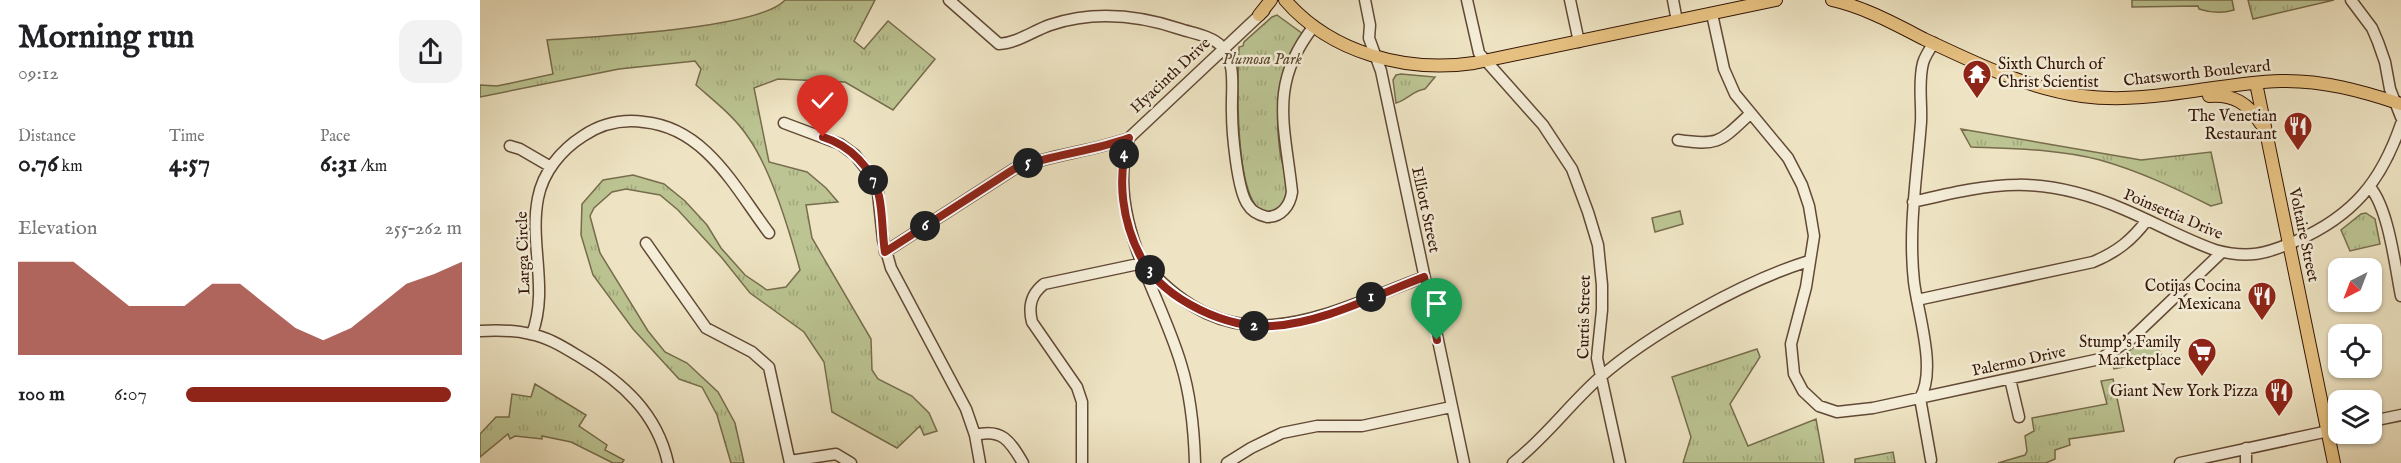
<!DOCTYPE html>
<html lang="en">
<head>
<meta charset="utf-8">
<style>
	:root { --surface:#fff; --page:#f2f2f2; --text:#202124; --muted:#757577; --accent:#8f2418 }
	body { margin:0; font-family:"IM FELL English",serif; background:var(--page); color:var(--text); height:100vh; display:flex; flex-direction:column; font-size:22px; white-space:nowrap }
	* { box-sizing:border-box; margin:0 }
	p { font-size:20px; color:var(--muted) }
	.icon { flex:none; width:33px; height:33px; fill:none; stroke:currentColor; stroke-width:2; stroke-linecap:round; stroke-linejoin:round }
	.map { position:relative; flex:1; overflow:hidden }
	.drawer { display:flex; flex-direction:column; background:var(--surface); width:480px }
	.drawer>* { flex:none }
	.needle { width:39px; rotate:222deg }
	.fabs { position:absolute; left:1848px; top:258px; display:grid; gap:12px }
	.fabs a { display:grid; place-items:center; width:54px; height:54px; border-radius:12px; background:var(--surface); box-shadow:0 2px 4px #0004; font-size:30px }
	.pin { position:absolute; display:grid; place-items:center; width:51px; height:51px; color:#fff; margin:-62px -26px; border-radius:50% 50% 50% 0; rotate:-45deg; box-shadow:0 0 6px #0007 }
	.pin .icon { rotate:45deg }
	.km { position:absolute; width:30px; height:30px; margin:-15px; border-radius:50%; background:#222; color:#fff; font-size:16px; line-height:30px; text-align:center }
	.round { display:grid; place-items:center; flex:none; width:63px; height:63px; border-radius:18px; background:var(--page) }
	.headline { display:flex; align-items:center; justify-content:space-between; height:102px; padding:0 18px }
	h1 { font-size:33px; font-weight:700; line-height:45px }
	.metrics { display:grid; grid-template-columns:repeat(3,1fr); gap:9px; height:102px; padding:6px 18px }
	.metrics div { display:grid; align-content:center }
	.metrics b { font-size:26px; font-weight:700 }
	.metrics small { font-size:16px; font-weight:400 }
	.metrics p { font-size:16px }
	.chart { height:168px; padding:12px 18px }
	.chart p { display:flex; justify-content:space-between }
	.chart svg { width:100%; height:108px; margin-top:6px; fill:var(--accent); opacity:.7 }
	ul { padding:0 18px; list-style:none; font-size:20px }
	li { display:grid; grid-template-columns:96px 72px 1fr; align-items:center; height:45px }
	li i { height:15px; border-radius:8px; background:var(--accent) }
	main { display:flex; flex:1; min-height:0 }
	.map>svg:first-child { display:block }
	.grass { fill:url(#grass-tufts); stroke:#776c4c; stroke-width:1.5 }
	.garden { fill:#bbc492; stroke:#776c4c; stroke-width:1.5 }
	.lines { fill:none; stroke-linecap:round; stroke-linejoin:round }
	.minor-casing { stroke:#624935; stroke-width:13 }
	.major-casing { stroke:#331506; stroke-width:14 }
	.minor { stroke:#f4edd8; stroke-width:10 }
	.major { stroke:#e7c282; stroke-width:12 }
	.route-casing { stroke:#fff; stroke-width:12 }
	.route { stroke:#8f2418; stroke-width:8 }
	.labels { text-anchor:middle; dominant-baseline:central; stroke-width:5; stroke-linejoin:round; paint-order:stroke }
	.park-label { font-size:16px; font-style:italic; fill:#5c4a30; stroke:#f4edd8 }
	.poi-label { font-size:16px; fill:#331506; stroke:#f4edd8; text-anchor:end }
	.street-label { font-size:16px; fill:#331506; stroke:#f4edd8 }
</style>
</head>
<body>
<main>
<section class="drawer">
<div class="headline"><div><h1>Morning run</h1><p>09:12</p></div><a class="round"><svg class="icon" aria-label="share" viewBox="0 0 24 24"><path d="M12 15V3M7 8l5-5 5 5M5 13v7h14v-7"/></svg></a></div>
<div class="metrics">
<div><p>Distance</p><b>0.76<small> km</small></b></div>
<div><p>Time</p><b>4:57</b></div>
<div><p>Pace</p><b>6:31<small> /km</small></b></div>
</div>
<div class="chart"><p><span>Elevation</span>255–262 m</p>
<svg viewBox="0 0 160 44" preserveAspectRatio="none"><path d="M0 44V6L10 6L20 6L30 15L40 24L50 24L60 24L70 15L80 15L90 24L100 33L110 38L120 33L130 24L140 15L150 11L160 6V44z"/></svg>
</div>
<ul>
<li><b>100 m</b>6:07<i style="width:96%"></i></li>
</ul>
</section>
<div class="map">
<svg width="1921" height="463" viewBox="0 0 1921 463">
	<defs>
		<pattern id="grass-tufts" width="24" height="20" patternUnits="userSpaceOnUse" patternTransform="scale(1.5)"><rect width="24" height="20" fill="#bbc492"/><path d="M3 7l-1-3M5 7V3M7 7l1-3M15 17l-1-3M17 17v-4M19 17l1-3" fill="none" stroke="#a1a87c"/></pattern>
	</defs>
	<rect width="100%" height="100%" fill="#eee4c3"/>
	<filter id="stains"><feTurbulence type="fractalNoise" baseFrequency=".00333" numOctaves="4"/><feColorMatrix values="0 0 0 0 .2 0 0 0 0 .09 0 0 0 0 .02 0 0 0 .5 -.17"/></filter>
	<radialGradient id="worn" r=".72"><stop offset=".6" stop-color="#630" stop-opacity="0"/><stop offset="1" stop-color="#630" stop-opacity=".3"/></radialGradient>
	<path class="grass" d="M305 0H395L374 41 384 49 408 21 455 59 413 110 365 82 298 79 274 88 289 162 327 172 346 188 358 202 326 205 332 238 391 339 392 370 398 379 432 396 449 413 457 431 444 435 440 426 417 448 352 412 344 362 324 332 270 293 242 258 198 210 180 195 146 189 132 192 114 208 110 216 120 253 168 331 185 352 207 363 238 392 255 423 264 463H251L237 415 222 387 199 379 153 329 113 275 101 235 102 204 123 180 153 175 184 184 205 201 227 225 241 248 265 275 287 290 306 287 320 270C309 229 292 171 268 137 254 116 234 101 216 85L221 69 215 61 139 69 0 97V85L17 86 73 74 67 40C110 37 280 29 305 0Z
		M1768 0H1854L1773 19Z
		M797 15 823 34C798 73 794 106 800 152 802 165 808 179 807 192 807 199 801 207 795 210 751 231 758 69 759 47L763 46 764 42 792 17Z
		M921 74 955 77 945 89C934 90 927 100 916 103L913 80 916 75Z
		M1481 129 1661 160 1731 152 1742 203 1731 206C1695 188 1659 171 1620 160 1579 149 1534 149 1491 147Z
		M1886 213 1895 219 1900 244 1870 251 1861 230 1881 214Z
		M1666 338 1680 352 1682 359 1634 369 1632 364Z
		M1277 349 1280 357 1250 404 1268 446 1336 419 1344 463H1203L1211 437 1192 377Z
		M1633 379 1644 431 1589 439 1590 445 1575 450V459L1566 463H1518L1545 455 1547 451 1545 436 1554 431 1552 418 1627 404 1621 381Z
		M55 384 106 415 99 426 127 445 125 450 144 460 142 463H133L91 442 62 436V439L35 436 30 439 28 434 0 457V434L16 417H29L32 394 51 397Z
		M1413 452 1415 463H1375V459Z"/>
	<path class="garden" d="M1652 0H1752L1754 10C1741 14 1731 13 1719 9L1718 6 1652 7Z
		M1200 211 1203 224 1175 232 1172 218Z"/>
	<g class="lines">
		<g class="minor-casing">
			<path id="minor" d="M469 0 519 44C537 43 553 31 570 25 612 11 658 15 700 29 712 33 732 36 741 46 757 62 751 91 752 112 752 131 757 191 768 205 772 212 779 215 787 217 801 217 810 206 812 192 805 126 788 84 834 26
				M885 0 890 25 889 38 901 71 984 463
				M987 0 999 53 1063 125 1092 169 1108 212 1118 245 1122 285V310L1117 358 1140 463
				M1090 0 1099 42
				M1193 0 1197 21
				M1871 0 1892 28 1898 42 1905 62 1910 89 1921 117
				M1232 14 1244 69 1255 94 1308 158 1322 185 1329 206 1334 236 1326 287 1311 344 1314 374 1323 391 1339 406 1357 412 1393 408 1620 359 1651 339 1742 252
				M304 123 360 144 375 155 390 174 398 193 403 240 411 268 486 409 495 435 500 463
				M649 138C625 216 679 290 701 364 711 396 714 429 715 463
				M1198 140C1239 146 1240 142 1270 114
				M30 146 40 149 71 167
				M1890 187C1909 210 1915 266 1921 296
				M1433 202C1516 182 1562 174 1643 209 1674 222 1704 239 1735 250 1768 259 1786 254 1816 241 1873 216 1901 182 1921 124
				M166 243 226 328 272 352 289 367 310 463
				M405 252 534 169C571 154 611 152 649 138L784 11
				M668 268C758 367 840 316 944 277
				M1437 300 1613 262C1637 252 1652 240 1667 220
				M0 331C17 330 34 330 50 334 68 337 85 348 100 357 142 382 177 413 188 463
				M52 334C69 289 49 244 58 198 63 172 81 150 103 136 121 124 142 119 164 122 226 128 255 188 289 233
				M1530 379 1539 417
				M1892 421 1921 415
				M495 435C522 428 530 441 543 463
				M1451 460 1440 398C1457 370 1438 314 1434 282 1428 228 1437 176 1441 122 1442 103 1438 82 1443 63 1445 56 1449 50 1454 43
				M310 461 356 454 371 463
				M602 463V402L597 387 552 322C548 306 551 294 564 284L663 263
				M747 463 771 448 802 433 837 426H882L971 407
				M1033 463C1065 438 1088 406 1118 379 1169 334 1264 281 1329 261
				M1700 463 1858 429
				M1766 463V448"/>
		</g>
		<g class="major-casing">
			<path id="major" d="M805 0C851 53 926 73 994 63L1296 0
				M1352 0C1384 7 1415 24 1444 39 1495 63 1546 88 1602 96 1669 105 1734 83 1801 81 1842 80 1882 91 1921 104
				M779 15 791 0
				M1776 83 1854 463
				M1729 96C1753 94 1768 103 1781 124"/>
		</g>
		<use href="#minor" class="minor"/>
		<use href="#major" class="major"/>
	</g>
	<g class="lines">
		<g class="route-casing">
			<path id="route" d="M343 137C369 145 393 168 399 196 403 214 402 234 405 252L534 169C571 154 611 152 649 138 636 178 642 224 663 261 685 300 749 330 792 326 843 323 896 295 944 277L957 340"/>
		</g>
		<use href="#route" class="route"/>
	</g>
	<defs>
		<g id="temple-pin" transform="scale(1.5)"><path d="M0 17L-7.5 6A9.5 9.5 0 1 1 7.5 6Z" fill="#8f2418" stroke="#f4edd8"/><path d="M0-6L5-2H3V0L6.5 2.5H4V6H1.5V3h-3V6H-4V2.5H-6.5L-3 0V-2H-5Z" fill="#fff"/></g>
		<g id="restaurant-pin" transform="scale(1.5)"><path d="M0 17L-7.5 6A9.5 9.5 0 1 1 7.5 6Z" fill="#8f2418" stroke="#f4edd8"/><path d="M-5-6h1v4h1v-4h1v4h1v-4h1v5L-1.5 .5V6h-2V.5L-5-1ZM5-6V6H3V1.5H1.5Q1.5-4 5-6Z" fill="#fff"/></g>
		<g id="supermarket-pin" transform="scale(1.5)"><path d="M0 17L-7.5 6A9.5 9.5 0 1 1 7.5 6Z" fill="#8f2418" stroke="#f4edd8"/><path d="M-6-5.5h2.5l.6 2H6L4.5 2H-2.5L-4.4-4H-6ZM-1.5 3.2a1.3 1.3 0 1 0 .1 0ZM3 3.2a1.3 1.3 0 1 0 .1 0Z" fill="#fff"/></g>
	</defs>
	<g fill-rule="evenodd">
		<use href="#temple-pin" x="1497" y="74"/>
		<use href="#restaurant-pin" x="1818" y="126"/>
		<use href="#restaurant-pin" x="1782" y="296"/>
		<use href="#supermarket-pin" x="1722" y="352"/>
		<use href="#restaurant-pin" x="1799" y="392"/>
	</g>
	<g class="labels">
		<g class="park-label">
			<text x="782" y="60">Plumosa Park</text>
		</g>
		<g class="poi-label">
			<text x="1518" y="65" text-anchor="start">Sixth Church of<tspan x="1518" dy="18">Christ Scientist</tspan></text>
			<text x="1797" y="117">The Venetian<tspan x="1797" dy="18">Restaurant</tspan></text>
			<text x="1761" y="287">Cotijas Cocina<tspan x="1761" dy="18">Mexicana</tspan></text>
			<text x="1701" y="343">Stump's Family<tspan x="1701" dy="18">Marketplace</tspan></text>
			<text x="1778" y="392">Giant New York Pizza</text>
		</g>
		<g class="street-label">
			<text transform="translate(1717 74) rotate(-6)">Chatsworth Boulevard</text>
			<text transform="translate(691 76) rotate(-43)">Hyacinth Drive</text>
			<text transform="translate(945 210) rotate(78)">Elliott Street</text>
			<text transform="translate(1693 215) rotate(23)">Poinsettia Drive</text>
			<text transform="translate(1823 235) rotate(78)">Voltaire Street</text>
			<text transform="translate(44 253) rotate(-92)">Larga Circle</text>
			<text transform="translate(1105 317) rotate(-89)">Curtis Street</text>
			<text transform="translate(1539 362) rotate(-12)">Palermo Drive</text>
		</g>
	</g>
	<rect width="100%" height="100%" filter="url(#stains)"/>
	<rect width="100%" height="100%" fill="url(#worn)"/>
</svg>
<div class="fabs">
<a><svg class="needle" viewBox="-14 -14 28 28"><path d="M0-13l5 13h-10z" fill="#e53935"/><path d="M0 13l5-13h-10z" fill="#757577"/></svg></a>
<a><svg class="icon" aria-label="locate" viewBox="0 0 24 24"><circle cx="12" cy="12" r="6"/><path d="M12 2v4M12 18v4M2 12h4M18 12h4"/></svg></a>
<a><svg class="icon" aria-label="layers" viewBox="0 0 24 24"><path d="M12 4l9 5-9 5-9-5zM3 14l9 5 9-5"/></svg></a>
</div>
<div class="pin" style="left:957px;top:340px;background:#1e9e55"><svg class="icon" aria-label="arrive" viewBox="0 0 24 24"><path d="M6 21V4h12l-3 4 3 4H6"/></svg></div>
<div class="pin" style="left:343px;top:137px;background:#d93025"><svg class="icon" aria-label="check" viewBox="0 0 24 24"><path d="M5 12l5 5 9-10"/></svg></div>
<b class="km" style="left:891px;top:297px">1</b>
<b class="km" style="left:774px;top:326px">2</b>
<b class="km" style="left:670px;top:270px">3</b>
<b class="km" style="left:644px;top:154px">4</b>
<b class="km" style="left:548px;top:163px">5</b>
<b class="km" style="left:445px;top:226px">6</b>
<b class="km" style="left:393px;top:180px">7</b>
</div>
</main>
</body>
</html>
